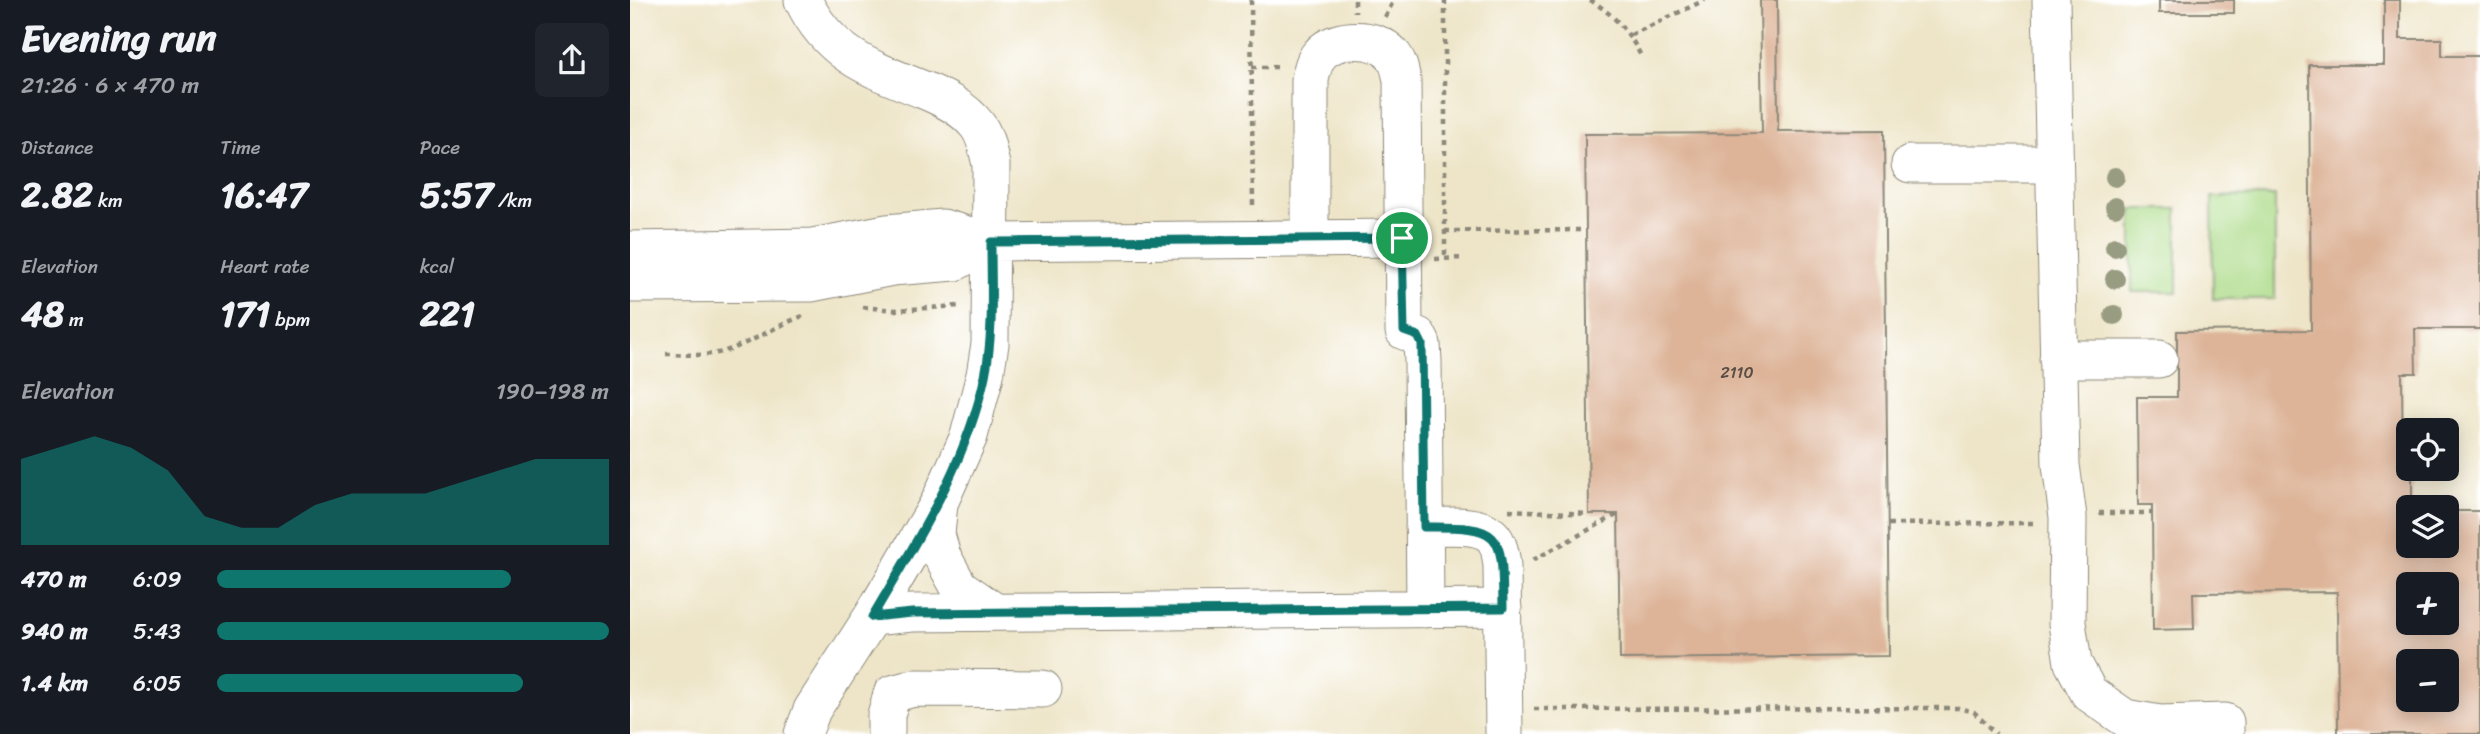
<!DOCTYPE html>
<html lang="en">
<head>
<meta charset="utf-8">
<style>
	:root { --surface:#171b24; --page:#20242c; --text:#f1f3f6; --muted:#9ea1a6; --accent:#0f766e }
	body { margin:0; font-family:Sriracha,sans-serif; background:var(--page); color:var(--text); height:100vh; display:flex; flex-direction:column; font-size:26px; white-space:nowrap }
	* { box-sizing:border-box; margin:0 }
	p { font-size:23px; color:var(--muted) }
	.icon { flex:none; width:38px; height:38px; fill:none; stroke:currentColor; stroke-width:2; stroke-linecap:round; stroke-linejoin:round }
	.map { position:relative; flex:1; overflow:hidden }
	.drawer { display:flex; flex-direction:column; background:var(--surface); width:630px }
	.drawer>* { flex:none }
	.buttons { position:absolute; left:1766px; top:418px; display:grid; gap:14px }
	.buttons a { display:grid; place-items:center; width:63px; height:63px; border-radius:10px; background:var(--surface); box-shadow:0 4px 18px #0003; font-size:35px }
	.pin { position:absolute; display:grid; place-items:center; width:60px; height:60px; color:#fff; margin:-30px; border:4px solid #fff; border-radius:50%; box-shadow:0 2px 7px #0007 }
	.round { display:grid; place-items:center; flex:none; width:74px; height:74px; border-radius:10px; background:var(--page) }
	.overview { display:flex; align-items:center; justify-content:space-between; height:119px; padding:0 21px }
	h1 { font-size:38px; font-weight:700; line-height:52px }
	.figures { display:grid; grid-template-columns:repeat(3,1fr); gap:10px; height:119px; padding:7px 21px }
	.figures div { display:grid; align-content:center }
	.figures b { font-size:35px; font-weight:700 }
	.figures small { font-size:19px; font-weight:400 }
	.figures p { font-size:19px }
	.chart { height:196px; padding:14px 21px }
	.chart p { display:flex; justify-content:space-between }
	.chart svg { width:100%; height:126px; margin-top:7px; fill:var(--accent); opacity:.7 }
	ul { padding:0 21px; list-style:none; font-size:23px }
	li { display:grid; grid-template-columns:112px 84px 1fr; align-items:center; height:52px }
	li i { height:18px; border-radius:9px; background:var(--accent) }
	main { display:flex; flex:1; min-height:0 }
	.map>svg:first-child { display:block }
	.green { fill:#acdb88; stroke:#6c835a; stroke-width:2 }
	.building { fill:#ddb498; fill-rule:evenodd }
	.lines { fill:none; stroke-linecap:round; stroke-linejoin:round }
	.minor-casing { stroke:#8c887a; stroke-width:39 }
	.path { stroke:#8c887a; stroke-width:4.5; stroke-dasharray:5 5; stroke-linecap:butt }
	.minor { stroke:#fff; stroke-width:37 }
	.tree { fill:#989c81 }
	.route-casing { stroke:#fff; stroke-width:14 }
	.route { stroke:#0f766e; stroke-width:9 }
	.labels { text-anchor:middle; dominant-baseline:central; stroke-width:6; stroke-linejoin:round; paint-order:stroke }
	.number-label { font-size:16px; fill:#584d46 }
</style>
</head>
<body>
<main>
<section class="drawer">
<div class="overview"><div><h1>Evening run</h1><p>21:26 · 6 × 470 m</p></div><a class="round"><svg class="icon" aria-label="share" viewBox="0 0 24 24"><path d="M12 15V3M7 8l5-5 5 5M5 13v7h14v-7"/></svg></a></div>
<div class="figures">
<div><p>Distance</p><b>2.82<small> km</small></b></div>
<div><p>Time</p><b>16:47</b></div>
<div><p>Pace</p><b>5:57<small> /km</small></b></div>
</div>
<div class="figures">
<div><p>Elevation</p><b>48<small> m</small></b></div>
<div><p>Heart rate</p><b>171<small> bpm</small></b></div>
<div><p>kcal</p><b>221</b></div>
</div>
<div class="chart"><p><span>Elevation</span>190–198 m</p>
<svg viewBox="0 0 160 44" preserveAspectRatio="none"><path d="M0 44V14L10 10L20 6L30 10L40 18L50 34L60 38L70 38L80 30L90 26L100 26L110 26L120 22L130 18L140 14L150 14L160 14V44z"/></svg>
</div>
<ul>
<li><b>470 m</b>6:09<i style="width:75%"></i></li>
<li><b>940 m</b>5:43<i style="width:100%"></i></li>
<li><b>1.4 km</b>6:05<i style="width:78%"></i></li>
</ul>
</section>
<div class="map">
<svg width="1850" height="734" viewBox="0 0 1850 734">
	<rect width="100%" height="100%" fill="#fff"/>
	<filter id="ink" filterUnits="userSpaceOnUse"><feTurbulence type="fractalNoise" baseFrequency=".0143" numOctaves="2"/><feDisplacementMap in="SourceGraphic" scale="14" xChannelSelector="R" yChannelSelector="G"/><feConvolveMatrix kernelMatrix="1 2 1 2 8 2 1 2 1" color-interpolation-filters="sRGB"/></filter>
	<filter id="wash" filterUnits="userSpaceOnUse"><feTurbulence type="fractalNoise" baseFrequency=".00686" numOctaves="4" result="noise"/><feDisplacementMap in="SourceGraphic" scale="28" xChannelSelector="R" yChannelSelector="G"/><feGaussianBlur stdDeviation="1.57" result="paint"/><feColorMatrix in="noise" values="0 0 0 0 0 0 0 0 0 0 0 0 0 0 0 0 0 1.4 0 .05"/><feComposite in="paint" operator="in"/></filter>
	<g filter="url(#wash)">
		<rect width="100%" height="100%" fill="#eee5c8"/>
		<path class="green" d="M1645 196V299H1583L1582 197Z
			M1502 209H1547V292H1502Z"/>
		<g id="blocks">
			<path class="building" d="M1130 0H1147L1148 131 1254 130 1259 656 990 659 988 514H959L955 134 1132 133Z
				M1529 0H1604V13H1529Z
				M1754 0H1770V39H1812V56H1850V329H1785L1786 373H1772L1773 476H1782V508H1778V546H1816V511H1850V734H1708L1707 592 1563 593 1564 629 1523 630 1522 505H1508L1507 397H1547V331L1681 330 1679 65H1754ZM1778 584H1816V623H1778ZM1778 662H1816V700H1778Z"/>
		</g>
	</g>
	<g filter="url(#ink)">
		<use href="#blocks" fill-opacity="0" stroke="#8c887a" stroke-width="2"/>
		<g class="lines">
			<g class="minor-casing">
				<path id="minor" d="M173 0C199 55 241 69 294 90 313 98 334 108 347 125 356 136 358 152 361 165L360 344 355 375 339 436 309 503 242 617 182 710 173 734
					M1421 0 1431 465 1438 517 1437 623 1443 663 1459 693 1495 718 1530 724 1595 722V734
					M1280 164H1424
					M680 239V80C682 71 683 62 690 54 705 36 747 36 762 54 769 62 770 71 772 80L774 331 788 336 792 344 793 361 795 609
					M0 250 183 247 257 233 313 228 361 242 772 238
					M0 284 181 283 262 267 325 262 361 242
					M1428 359H1529
					M309 503 306 534 312 556 329 587 365 612
					M794 527C813 527 846 522 861 535 869 542 871 556 872 566L874 734
					M242 617 282 613 873 608
					M256 734V715L262 694 284 688 413 689"/>
			</g>
			<path class="path" d="M621 0 623 208
				M725 0V12
				M815 0V259
				M960 0C985 15 999 32 1012 58
				M755 17 764 0
				M1001 35 1075 0
				M622 67H652
				M815 231 956 230
				M805 259 835 258
				M233 307 265 310 329 306
				M36 354C54 354 74 357 92 352 120 344 145 326 173 316
				M879 510 959 514
				M1469 513H1522
				M1258 524 1407 523
				M903 560 988 514
				M904 709 1328 708 1344 712 1366 734"/>
			<use href="#minor" class="minor"/>
		</g>
		<g class="tree">
			<circle cx="1485" cy="177" r="10"/>
			<circle cx="1485" cy="207" r="10"/>
			<circle cx="1485" cy="247" r="10"/>
			<circle cx="1485" cy="279" r="10"/>
			<circle cx="1484" cy="315" r="10"/>
		</g>
	</g>
	<g class="lines" filter="url(#ink)">
		<g class="route-casing">
			<path id="route" d="M772 238 774 331 788 336 792 344 794 527C874 526 872 532 873 608L282 613 242 617C287 540 336 465 355 376 364 332 361 287 361 242Z"/>
		</g>
		<use href="#route" class="route"/>
	</g>
	<g class="labels">
		<g class="number-label">
			<text x="1107" y="372">2110</text>
		</g>
	</g>
</svg>
<div class="buttons">
<a><svg class="icon" aria-label="locate" viewBox="0 0 24 24"><circle cx="12" cy="12" r="6"/><path d="M12 2v4M12 18v4M2 12h4M18 12h4"/></svg></a>
<a><svg class="icon" aria-label="layers" viewBox="0 0 24 24"><path d="M12 4l9 5-9 5-9-5zM3 14l9 5 9-5"/></svg></a>
<a>+</a>
<a>−</a>
</div>
<div class="pin" style="left:772px;top:238px;background:#1e9e55"><svg class="icon" aria-label="arrive" viewBox="0 0 24 24"><path d="M6 21V4h12l-3 4 3 4H6"/></svg></div>
</div>
</main>
</body>
</html>
